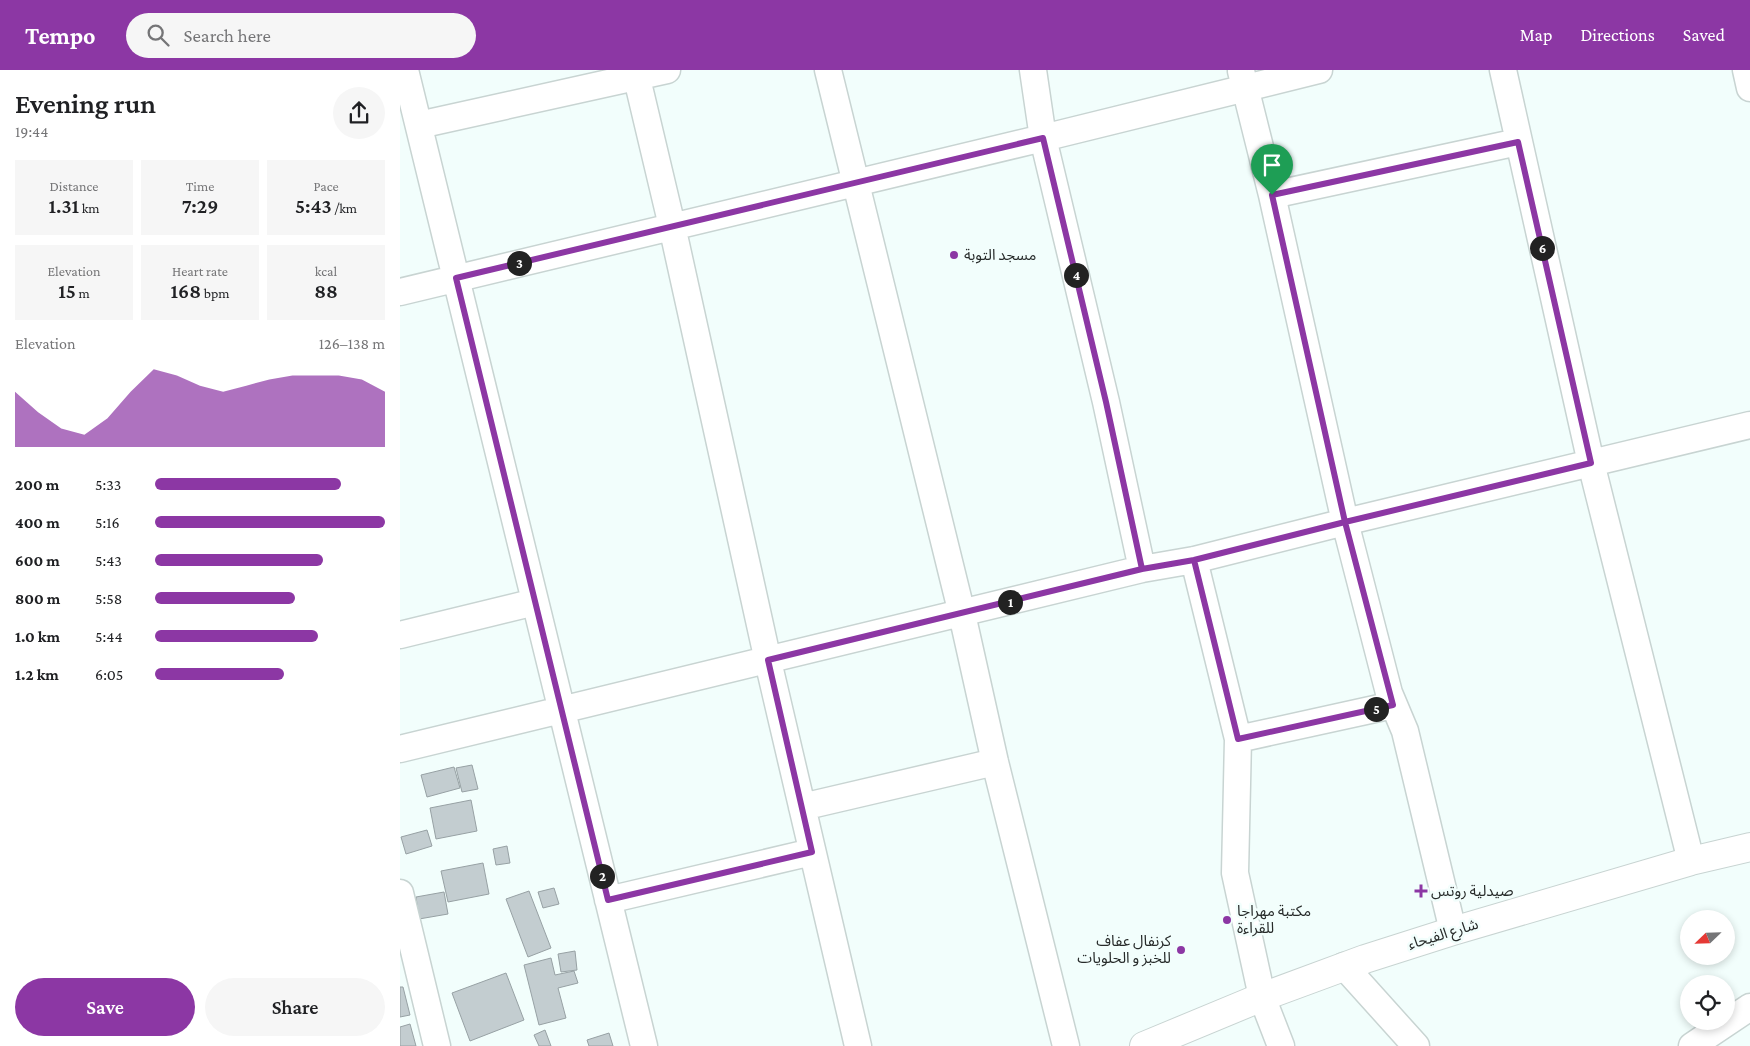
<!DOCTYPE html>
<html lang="en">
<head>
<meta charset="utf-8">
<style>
	:root { --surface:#fff; --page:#f6f6f6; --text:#202124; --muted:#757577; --accent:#8c37a4 }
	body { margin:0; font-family:"Crimson Pro","Noto Sans Arabic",serif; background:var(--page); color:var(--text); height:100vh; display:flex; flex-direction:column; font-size:19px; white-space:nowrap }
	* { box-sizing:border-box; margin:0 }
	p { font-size:16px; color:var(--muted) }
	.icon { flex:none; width:28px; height:28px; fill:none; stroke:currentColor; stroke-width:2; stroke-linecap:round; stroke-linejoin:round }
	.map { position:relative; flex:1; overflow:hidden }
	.details { display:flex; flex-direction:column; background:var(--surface); width:400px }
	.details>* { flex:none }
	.needle { width:32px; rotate:247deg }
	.fabs { position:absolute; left:1280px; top:840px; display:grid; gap:10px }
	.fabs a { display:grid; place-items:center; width:55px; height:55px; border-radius:50%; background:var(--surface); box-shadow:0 2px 8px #0003; font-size:25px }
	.pin { position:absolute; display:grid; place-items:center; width:42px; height:42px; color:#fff; margin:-51px -21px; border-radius:50% 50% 50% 0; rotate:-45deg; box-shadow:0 0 5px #0007 }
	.pin .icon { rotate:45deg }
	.km { position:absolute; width:25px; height:25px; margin:-12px; border-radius:50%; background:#222; color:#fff; font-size:14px; line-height:25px; text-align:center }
	.round { display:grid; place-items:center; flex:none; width:52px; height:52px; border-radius:26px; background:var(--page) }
	.headline { display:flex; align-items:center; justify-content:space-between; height:85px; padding:0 15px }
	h1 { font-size:28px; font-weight:600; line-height:38px }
	.figures { display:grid; grid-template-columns:repeat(3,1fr); gap:8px; height:85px; padding:5px 15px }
	.figures div { display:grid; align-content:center; border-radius:0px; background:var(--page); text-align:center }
	.figures b { font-size:21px; font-weight:600 }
	.figures small { font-size:14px; font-weight:400 }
	.figures p { font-size:14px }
	.chart { height:140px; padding:10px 15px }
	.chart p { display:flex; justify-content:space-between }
	.chart svg { width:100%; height:90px; margin-top:5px; fill:var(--accent); opacity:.7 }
	.action { display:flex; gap:10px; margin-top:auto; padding:10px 15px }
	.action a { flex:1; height:58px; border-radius:30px; background:var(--accent); color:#fff; font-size:20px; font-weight:600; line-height:58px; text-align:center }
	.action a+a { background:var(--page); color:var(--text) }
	ul { padding:0 15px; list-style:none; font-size:16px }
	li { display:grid; grid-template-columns:80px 60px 1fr; align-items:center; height:38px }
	li i { height:12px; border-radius:6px; background:var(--accent) }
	header { display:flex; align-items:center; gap:30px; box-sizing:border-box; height:70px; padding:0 25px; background:var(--accent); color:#fff }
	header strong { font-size:24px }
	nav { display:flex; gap:28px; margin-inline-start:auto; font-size:18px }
	.search { width:350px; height:45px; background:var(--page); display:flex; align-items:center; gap:12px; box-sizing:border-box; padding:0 18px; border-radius:28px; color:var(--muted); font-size:19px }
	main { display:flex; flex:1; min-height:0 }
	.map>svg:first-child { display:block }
	.building { fill:#c3cdd0; stroke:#97a1a4 }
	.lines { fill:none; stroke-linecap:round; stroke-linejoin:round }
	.street-casing { stroke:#c8d4d2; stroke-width:29 }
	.secondary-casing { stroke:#c8d4d2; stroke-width:30 }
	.street { stroke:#fff; stroke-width:26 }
	.secondary { stroke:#fff; stroke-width:28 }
	.route-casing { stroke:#fff; stroke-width:10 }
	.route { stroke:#8c37a4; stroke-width:6 }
	.poi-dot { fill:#8c37a4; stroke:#f2fefc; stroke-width:2 }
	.labels { text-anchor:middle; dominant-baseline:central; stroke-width:5; stroke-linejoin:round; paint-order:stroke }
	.poi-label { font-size:15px; fill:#272b2a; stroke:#f2fefc; text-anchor:start }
	.street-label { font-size:15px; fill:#272b2a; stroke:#f2fefc }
</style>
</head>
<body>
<header>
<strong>Tempo</strong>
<div class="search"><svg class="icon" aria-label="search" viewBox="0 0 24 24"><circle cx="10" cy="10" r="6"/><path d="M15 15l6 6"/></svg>Search here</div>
<nav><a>Map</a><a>Directions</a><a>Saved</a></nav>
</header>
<main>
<section class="details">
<div class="headline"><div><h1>Evening run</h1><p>19:44</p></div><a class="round"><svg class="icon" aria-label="share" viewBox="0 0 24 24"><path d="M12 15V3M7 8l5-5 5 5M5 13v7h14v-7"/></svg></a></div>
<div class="figures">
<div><p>Distance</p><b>1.31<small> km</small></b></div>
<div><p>Time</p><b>7:29</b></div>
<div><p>Pace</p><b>5:43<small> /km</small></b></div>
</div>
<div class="figures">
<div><p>Elevation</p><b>15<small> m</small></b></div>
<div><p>Heart rate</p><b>168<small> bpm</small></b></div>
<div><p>kcal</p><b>88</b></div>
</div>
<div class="chart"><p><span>Elevation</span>126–138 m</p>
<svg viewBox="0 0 160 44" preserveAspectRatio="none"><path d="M0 44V17L10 27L20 35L30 38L40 30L50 17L60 6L70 9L80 14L90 17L100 14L110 11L120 9L130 9L140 9L150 11L160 17V44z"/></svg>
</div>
<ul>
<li><b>200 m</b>5:33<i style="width:81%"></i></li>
<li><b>400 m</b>5:16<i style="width:100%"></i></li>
<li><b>600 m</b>5:43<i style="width:73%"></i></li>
<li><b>800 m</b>5:58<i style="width:61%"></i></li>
<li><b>1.0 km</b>5:44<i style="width:71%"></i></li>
<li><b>1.2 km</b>6:05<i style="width:56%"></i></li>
</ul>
<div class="action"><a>Save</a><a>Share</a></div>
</section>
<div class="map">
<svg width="1350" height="976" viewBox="0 0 1350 976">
	<rect width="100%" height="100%" fill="#f2fefc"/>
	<path class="building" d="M72 695 78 719 62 722 56 698Z
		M54 697 60 718 27 727 21 705Z
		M71 730 77 761 36 769 30 738Z
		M27 760 32 776 6 784 1 767Z
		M107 776 110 793 96 795 93 779Z
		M83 793 89 824 48 832 41 801Z
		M154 818 159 834 143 838 138 822Z
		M129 821 151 878 128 887 106 829Z
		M44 822 48 844 19 849 16 827Z
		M175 881 177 900 161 902 158 884Z
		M151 888 155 905 174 901 178 913 158 918 166 948 139 955 124 895Z
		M106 903 124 950 70 971 52 923Z
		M0 917H3L10 945 0 947Z
		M10 954 16 976H0V957Z
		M145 960 151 976H139L134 965Z
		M209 963 213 976H189L187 970Z"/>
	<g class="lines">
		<g class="street-casing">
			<path id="street" d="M5 0 244 976
				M235 0 272 156 368 591 458 976
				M428 0 562 544 595 692 666 976
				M633 0 643 68 706 332 742 499
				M1103 0 1191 393 1291 791
				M1346 0 1350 18
				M841 1 872 125 945 452 989 623 1005 661 1053 861
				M19 55 267 0
				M872 125 1118 72
				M0 222 643 68 919 0
				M794 490 838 669 835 803 862 927 881 976
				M0 565 135 532
				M838 669 993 635
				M0 679 742 499 794 490 945 452 1350 355
				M402 737 595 692
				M0 823 37 976
				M208 830 412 782
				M944 896 1016 976
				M1292 976 1350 937"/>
		</g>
		<g class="secondary-casing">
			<path id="secondary" d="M744 976 862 927 965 889 1053 861 1291 791 1350 777"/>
		</g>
		<use href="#street" class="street"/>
		<use href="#secondary" class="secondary"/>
	</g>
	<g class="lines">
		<g class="route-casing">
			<path id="route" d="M872 125 945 452 794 490 742 499 368 590 412 782 208 830 56 208 643 68 706 332 742 499 794 490 838 669 993 635 945 452 1191 393 1118 72 872 125"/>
		</g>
		<use href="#route" class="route"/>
	</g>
	<g class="poi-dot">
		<circle cx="554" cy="185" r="5"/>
		<path d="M1018.5 813.5h5v5h5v5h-5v5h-5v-5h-5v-5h5z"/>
		<circle cx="827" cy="850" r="5"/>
		<circle cx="781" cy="880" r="5"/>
	</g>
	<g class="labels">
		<g class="poi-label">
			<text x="564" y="185">مسجد التوبة</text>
			<text x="1031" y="821">صيدلية روتس</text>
			<text x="837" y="841">مكتبة مهراجا<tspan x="837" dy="17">للقراءة</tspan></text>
			<text x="771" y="871" text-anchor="end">كرنفال عفاف<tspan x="771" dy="17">للخبز و الحلويات</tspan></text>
		</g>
		<g class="street-label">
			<text transform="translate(1043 864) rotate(-17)">شارع الفيحاء</text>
		</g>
	</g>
</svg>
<div class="fabs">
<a><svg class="needle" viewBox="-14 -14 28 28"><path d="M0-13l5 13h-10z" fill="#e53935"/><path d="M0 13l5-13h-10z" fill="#757577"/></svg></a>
<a><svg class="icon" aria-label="locate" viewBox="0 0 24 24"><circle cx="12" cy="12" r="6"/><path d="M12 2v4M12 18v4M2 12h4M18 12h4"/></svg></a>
</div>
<div class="pin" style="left:872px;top:125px;background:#1e9e55"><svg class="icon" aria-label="arrive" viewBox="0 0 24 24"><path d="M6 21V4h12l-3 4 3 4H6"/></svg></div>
<b class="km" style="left:610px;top:532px">1</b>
<b class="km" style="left:202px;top:806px">2</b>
<b class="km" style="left:119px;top:193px">3</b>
<b class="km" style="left:676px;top:205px">4</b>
<b class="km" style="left:976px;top:639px">5</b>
<b class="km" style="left:1142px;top:178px">6</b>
</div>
</main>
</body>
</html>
